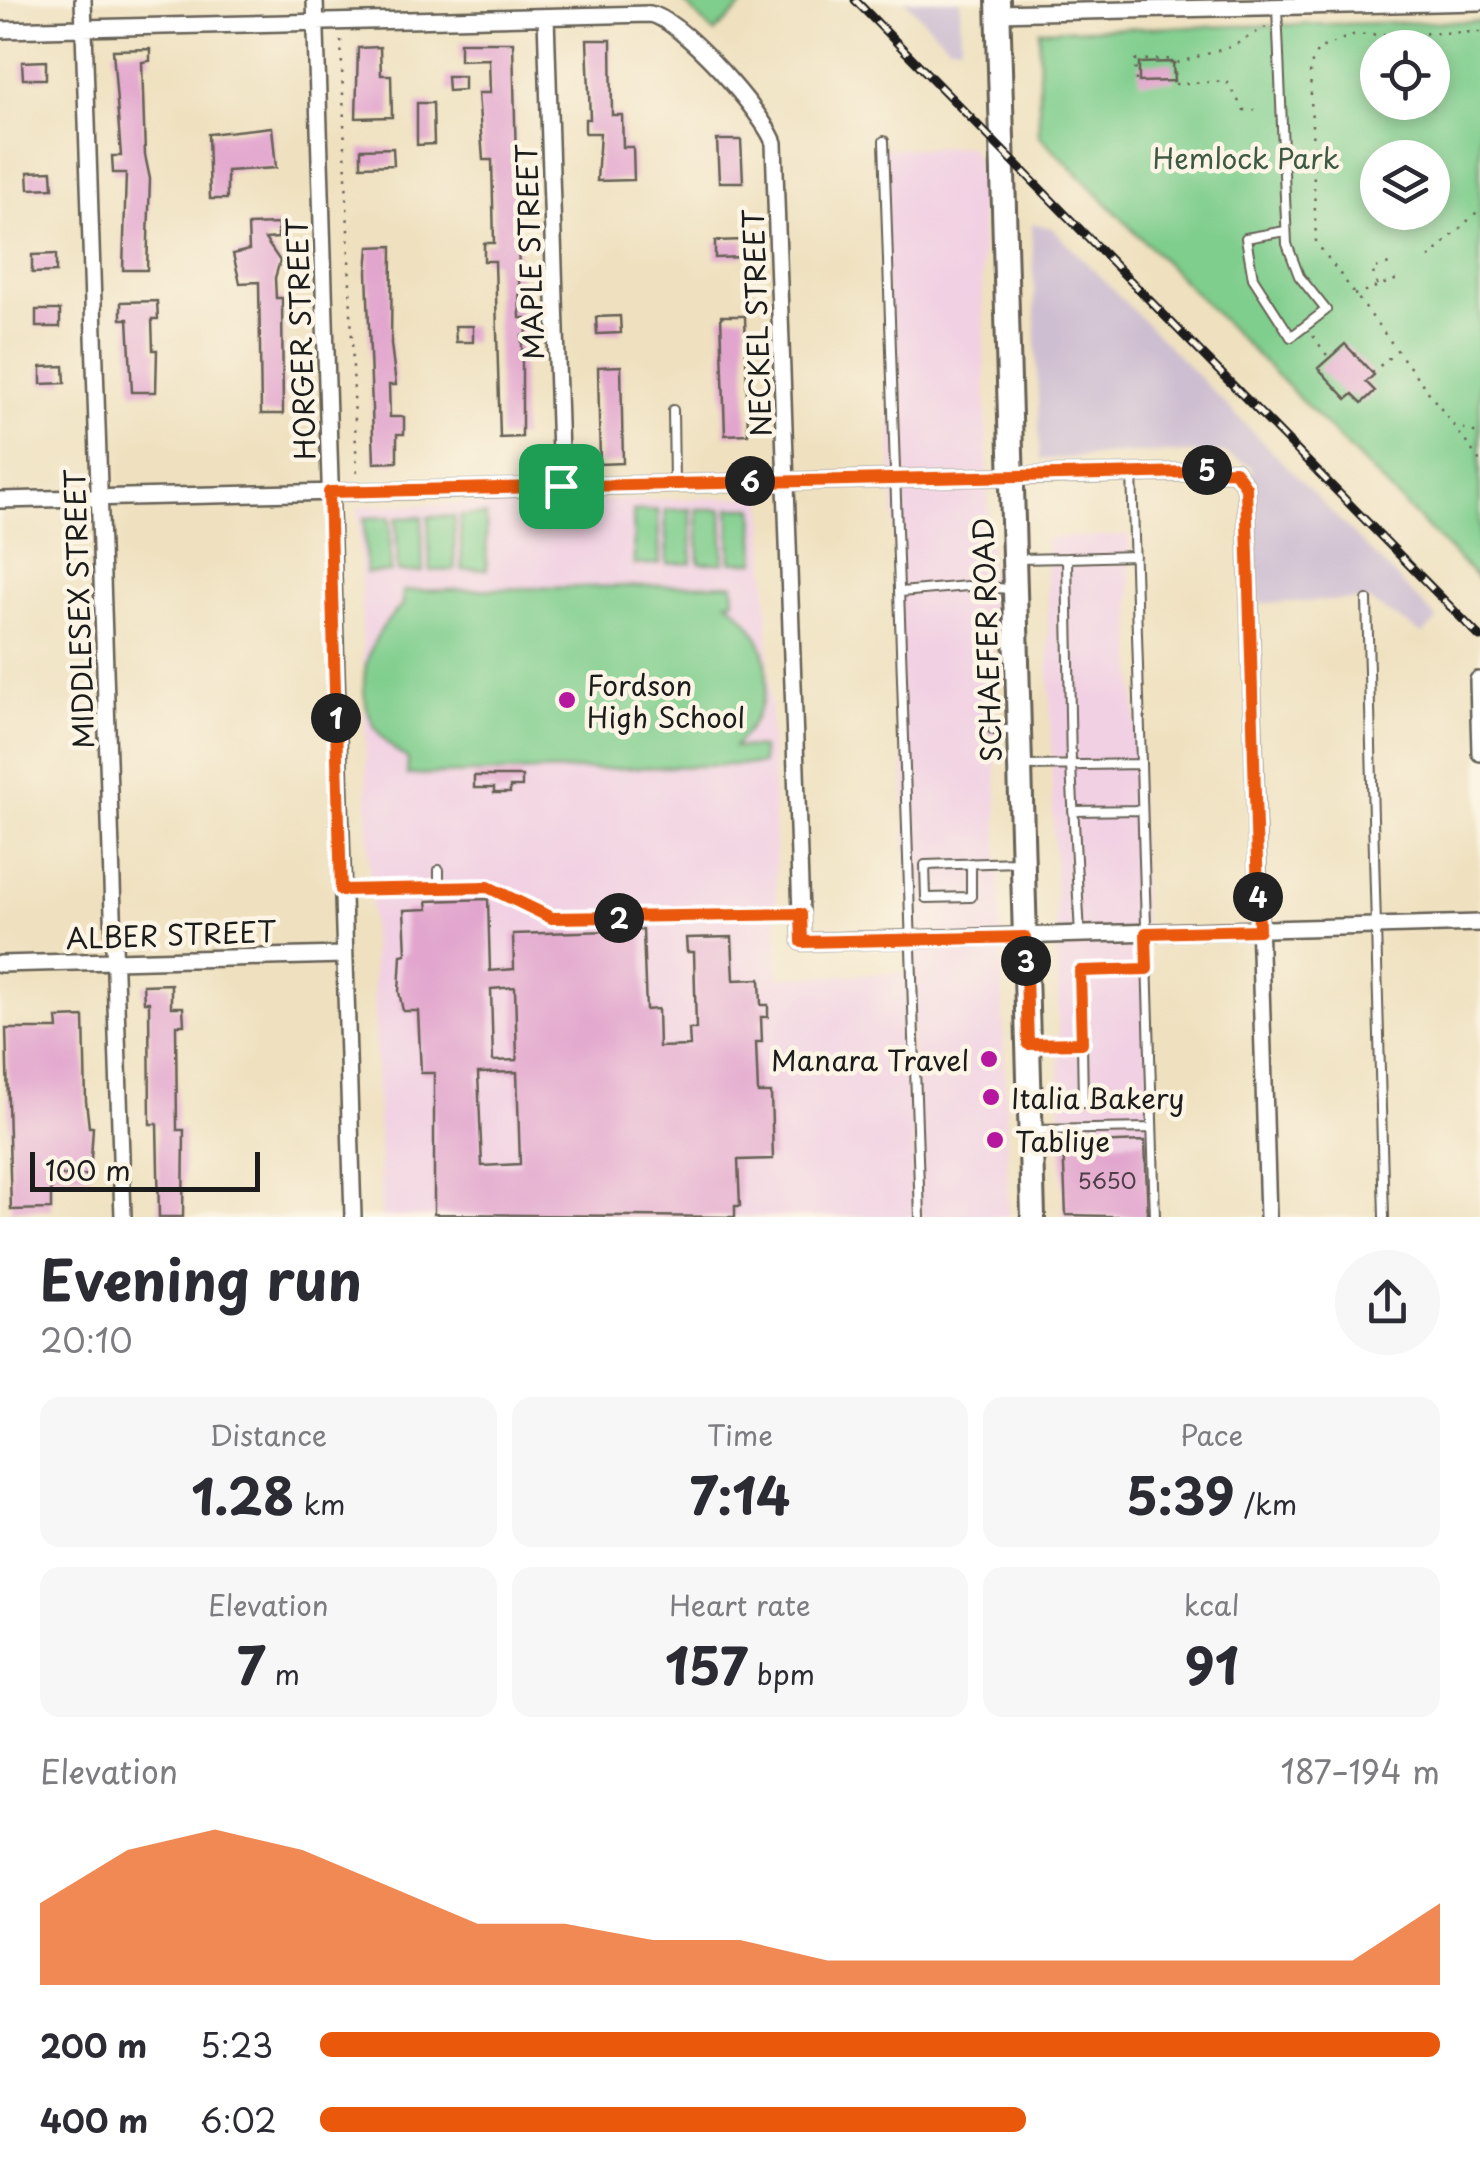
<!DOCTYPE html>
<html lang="en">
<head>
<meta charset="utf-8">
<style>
	:root { --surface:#fff; --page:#f7f7f7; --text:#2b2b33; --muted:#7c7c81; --accent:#ea580c }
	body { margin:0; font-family:"Playpen Sans",sans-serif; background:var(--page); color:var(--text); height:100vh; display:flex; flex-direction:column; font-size:38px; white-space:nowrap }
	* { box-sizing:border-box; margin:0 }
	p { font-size:32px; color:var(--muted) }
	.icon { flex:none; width:55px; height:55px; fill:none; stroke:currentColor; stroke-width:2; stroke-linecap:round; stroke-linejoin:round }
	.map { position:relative; height:1217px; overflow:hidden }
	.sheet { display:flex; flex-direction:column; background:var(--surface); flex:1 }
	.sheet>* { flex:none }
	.controls { position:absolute; left:1360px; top:30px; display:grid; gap:20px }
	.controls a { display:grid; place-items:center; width:90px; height:90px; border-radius:50%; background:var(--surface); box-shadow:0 5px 15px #0003; font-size:50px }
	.scale { position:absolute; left:30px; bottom:25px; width:230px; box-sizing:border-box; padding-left:10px; border:5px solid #1c1c1c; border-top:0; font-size:28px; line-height:35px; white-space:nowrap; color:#1c1c1c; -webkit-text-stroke:8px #fcf5e5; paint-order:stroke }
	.pin { position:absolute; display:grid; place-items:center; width:85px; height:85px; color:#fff; margin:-42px; border-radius:20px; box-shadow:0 5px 15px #0006 }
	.km { position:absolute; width:50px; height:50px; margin:-25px; border-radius:50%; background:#222; color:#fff; font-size:28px; line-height:50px; text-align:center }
	.round { display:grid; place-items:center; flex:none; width:105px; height:105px; border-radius:52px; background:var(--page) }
	.overview { display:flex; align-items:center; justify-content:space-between; height:170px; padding:0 40px }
	h1 { font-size:55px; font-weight:700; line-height:75px }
	.stats { display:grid; grid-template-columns:repeat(3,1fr); gap:15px; height:170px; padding:10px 40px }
	.stats div { display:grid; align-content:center; border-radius:20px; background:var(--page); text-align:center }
	.stats b { font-size:50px; font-weight:700 }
	.stats small { font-size:28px; font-weight:400 }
	.stats p { font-size:28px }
	.chart { height:280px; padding:20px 40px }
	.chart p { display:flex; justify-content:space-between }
	.chart svg { width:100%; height:180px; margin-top:10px; fill:var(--accent); opacity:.7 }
	ul { padding:0 40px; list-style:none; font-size:32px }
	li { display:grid; grid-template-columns:160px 120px 1fr; align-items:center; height:75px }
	li i { height:25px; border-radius:12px; background:var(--accent) }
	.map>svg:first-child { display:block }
	.built { fill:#f1d0e3 }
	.industrial { fill:#cebed1 }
	.green { fill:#7fce8d; stroke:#4e7554; stroke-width:2.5; fill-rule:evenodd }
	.building { fill:#e2a6ce; fill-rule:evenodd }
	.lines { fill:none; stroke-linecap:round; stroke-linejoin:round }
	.service-casing { stroke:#666155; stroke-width:12 }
	.minor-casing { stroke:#666155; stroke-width:20 }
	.secondary-casing { stroke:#666155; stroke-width:28 }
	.path { stroke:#666155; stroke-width:2.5; stroke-dasharray:2.5 8; stroke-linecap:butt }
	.service { stroke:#fff; stroke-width:8 }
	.minor { stroke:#fff; stroke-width:15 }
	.secondary { stroke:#fff; stroke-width:22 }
	.rail-casing { stroke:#1c1c1c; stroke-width:9 }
	.rail { stroke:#fcf5e5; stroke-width:5; stroke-dasharray:15; stroke-linecap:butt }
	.route-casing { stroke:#fff; stroke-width:20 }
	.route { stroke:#ea580c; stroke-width:12 }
	.poi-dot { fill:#b5179e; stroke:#fcf5e5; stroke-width:4 }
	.labels { text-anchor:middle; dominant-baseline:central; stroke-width:9; stroke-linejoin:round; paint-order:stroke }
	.number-label { font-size:22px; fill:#4e3e48 }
	.park-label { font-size:28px; fill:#3f5a44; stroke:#fcf5e5 }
	.street-label { font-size:28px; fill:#1c1c1c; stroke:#fcf5e5 }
	.poi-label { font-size:28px; fill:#1c1c1c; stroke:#fcf5e5; text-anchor:start }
</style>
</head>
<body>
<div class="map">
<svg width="1480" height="1217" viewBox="0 0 1480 1217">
	<rect width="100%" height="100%" fill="#fcf5e5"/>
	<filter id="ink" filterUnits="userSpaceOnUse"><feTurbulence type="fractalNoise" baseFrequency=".01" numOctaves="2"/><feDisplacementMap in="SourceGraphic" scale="20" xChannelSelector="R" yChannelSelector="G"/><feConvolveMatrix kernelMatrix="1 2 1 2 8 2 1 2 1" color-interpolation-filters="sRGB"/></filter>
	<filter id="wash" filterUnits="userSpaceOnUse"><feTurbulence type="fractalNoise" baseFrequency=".0048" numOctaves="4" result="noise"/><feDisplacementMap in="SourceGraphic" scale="40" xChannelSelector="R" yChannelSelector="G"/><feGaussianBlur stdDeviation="2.25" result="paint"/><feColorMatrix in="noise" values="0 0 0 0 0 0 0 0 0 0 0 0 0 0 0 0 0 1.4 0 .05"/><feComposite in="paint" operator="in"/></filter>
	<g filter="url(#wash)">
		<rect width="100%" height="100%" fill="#efe1c0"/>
		<path class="built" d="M969 146 979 163 1009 1217H920L880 149Z
			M764 497 779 977 908 973 915 1217H381L358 506Z
			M1129 535 1155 1217H1063L1046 538Z"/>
		<path class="industrial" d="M904 0H960L961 45H948Z
			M1032 223 1052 228 1438 620 1423 634 1367 600 1259 603 1252 467 1224 453H1132L1040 460Z"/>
		<path class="green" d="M682 0H749L714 33Z
			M1480 21V581L1039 135V30ZM1378 48H1432V102H1378ZM1378 158H1432V212H1378Z
			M729 508H754L756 562H731Z
			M691 509 692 563 667 564 665 510Z
			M697 509H722L724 563H699Z
			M658 510 660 564 634 565 633 511Z
			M486 515 487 569 462 570 460 516Z
			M454 516 455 570 430 571 428 517Z
			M390 517 391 572 366 573 364 518Z
			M422 517 423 572H398L396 518Z
			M733 584 734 600 727 601C780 644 778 700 734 747L762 748V764L407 775 408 759C347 724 353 647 403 605V591Z"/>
		<g id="blocks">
			<path class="building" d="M587 40H611L612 115H622L623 147H633L634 180 597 181 600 133H585V119H590Z
				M460 42H513L520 318H526L527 336H522V437L500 438 495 261H484V243H494L492 160H483L478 93H490L489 59 460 60Z
				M380 47 381 75H391L392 117 356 118 358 48Z
				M150 49V61L142 62 145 155 150 179 147 270H123L126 173H113L112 156H121L113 50Z
				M46 61V79H23L22 62Z
				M1173 62 1174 81 1139 82V63Z
				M447 76H464V90L448 91Z
				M417 103H433L434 144 417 145Z
				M272 127 276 168 227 171V199H210L208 134Z
				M717 140H741L743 182H719Z
				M393 148 394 165 361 166V149Z
				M52 171 53 188 29 189 28 172Z
				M278 224V238L265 239 280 261 275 278 276 298H282L283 414H261L259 282 240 283 233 254 249 250 248 225Z
				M744 240V257L715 258V241Z
				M392 246 391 344 396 385H389L390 417H404V434H397V462L374 463 367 271 369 247Z
				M56 254V272L32 273V255Z
				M157 301 158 319H152L153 350H157L156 392H132L128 319H121V302Z
				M36 310H60V327H36Z
				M620 316 621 333 597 334 596 317Z
				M721 316H745L748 434 725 435Z
				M455 326H473V342H456Z
				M1345 344 1374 375 1366 382 1375 391 1362 403 1353 394 1347 399 1318 368Z
				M64 366 65 383 41 384V367Z
				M621 366 623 463 600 464 598 367Z
				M474 776H522V787H510V793H494V788H474Z
				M488 899 490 971 514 969 513 934 643 930 646 1010 658 1009 659 1047 690 1046 689 1029H696L694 952H687L686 938 732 937 734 980 760 979 761 1005H768V1017H761L762 1042H756L758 1093H771L773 1159 738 1160 740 1206H735V1217L434 1214V1073H421L418 1011H403L399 992 401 955 406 954 404 910 428 909 427 901ZM515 987 517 1060 493 1061 491 989ZM517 1072 520 1164 482 1166 478 1073Z
				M171 984V1007H183L184 1025H176L177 1130H184L183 1217H159L157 1124H150L149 1002H144L143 985Z
				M84 1017 86 1101 89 1127H93L90 1175 51 1176V1209L11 1210 6 1029H58L57 1018Z
				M1145 1141 1148 1217 1066 1215 1063 1144Z"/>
		</g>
	</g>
	<g filter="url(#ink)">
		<use href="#blocks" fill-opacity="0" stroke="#666155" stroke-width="2.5"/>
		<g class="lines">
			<g class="service-casing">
				<path id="service" d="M1277 8 1287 244 1299 276 1326 310 1291 337 1253 278 1246 238 1285 231
					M884 141 920 1217
					M673 410 674 483
					M1132 472 1155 1217
					M1067 558 1135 556
					M1019 559 1067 558 1071 766 1080 935
					M901 592 967 586 1011 589
					M1367 600 1384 1217
					M991 639H1012
					M993 730H1014
					M1025 766 1141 764
					M1073 811 1142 810
					M971 863V897L926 898 925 865 1019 862
					M439 870V888
					M344 890 488 887 552 919 801 914
					M1082 1043 1083 1103 1151 1102
					M1032 1044 1082 1043 1080 971 1147 969
					M1035 1130 1152 1128"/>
			</g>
			<g class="minor-casing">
				<path id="minor" d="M83 0 123 1217
					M315 0 353 1217
					M998 13 1480 2
					M546 17 561 486
					M0 30 650 14C681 19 764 114 774 143L802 942 1480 923
					M0 500 1235 471 1246 487 1268 1217
					M1478 680 1480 753
					M0 964 343 955"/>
			</g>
			<g class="secondary-casing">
				<path id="secondary" d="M998 0 1033 1217"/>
			</g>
			<path class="path" d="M1480 32 1353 35 1318 49 1310 67 1316 242 1480 461
				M341 40 357 476
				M1177 63 1233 46 1266 27
				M1136 81 1135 60 1174 59 1176 84 1226 81 1244 110H1255
				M1429 258 1480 209
				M1377 285 1372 269 1393 263
				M1354 295 1398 279
				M1313 336 1329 358
				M1372 373 1393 354
				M1453 425 1480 434"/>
			<use href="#service" class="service"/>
			<use href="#minor" class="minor"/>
			<use href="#secondary" class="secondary"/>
			<g class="rail-casing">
				<path id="rail" d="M855 0 1480 637"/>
			</g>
			<use href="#rail" class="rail"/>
		</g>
	</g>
	<g class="lines" filter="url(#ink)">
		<g class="route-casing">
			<path id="route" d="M1235 471 1246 487 1259 930 1146 933 1147 969 1080 971 1082 1043 1028 1044 1025 937 802 942 801 914 552 918 488 887 341 890 329 492Z"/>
		</g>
		<use href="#route" class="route"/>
	</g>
	<g class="poi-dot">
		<circle cx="567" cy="700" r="10"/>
		<circle cx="989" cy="1059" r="10"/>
		<circle cx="991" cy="1097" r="10"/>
		<circle cx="995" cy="1140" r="10"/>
	</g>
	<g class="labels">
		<g class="number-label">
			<text x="1107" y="1179">5650</text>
		</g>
		<g class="park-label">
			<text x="1246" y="157">Hemlock Park</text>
		</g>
		<g class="street-label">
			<text transform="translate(529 252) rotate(-92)">MAPLE STREET</text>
			<text transform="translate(756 323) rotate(-92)">NECKEL STREET</text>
			<text transform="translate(300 339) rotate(-92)">HORGER STREET</text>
			<text transform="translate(78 609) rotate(-92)">MIDDLESEX STREET</text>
			<text transform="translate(986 640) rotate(-92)">SCHAEFER ROAD</text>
			<text transform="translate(171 934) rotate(-2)">ALBER STREET</text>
		</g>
		<g class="poi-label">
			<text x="587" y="684">Fordson<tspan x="587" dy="32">High School</tspan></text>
			<text x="969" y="1059" text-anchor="end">Manara Travel</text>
			<text x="1011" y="1097">Italia Bakery</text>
			<text x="1015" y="1140">Tabliye</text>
		</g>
	</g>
</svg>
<div class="controls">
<a><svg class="icon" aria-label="locate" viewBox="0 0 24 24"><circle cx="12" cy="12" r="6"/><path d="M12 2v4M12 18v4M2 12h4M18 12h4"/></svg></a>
<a><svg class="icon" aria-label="layers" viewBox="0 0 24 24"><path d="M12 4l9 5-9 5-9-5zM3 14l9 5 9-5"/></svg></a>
</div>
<div class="scale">100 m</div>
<div class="pin" style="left:561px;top:486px;background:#1e9e55"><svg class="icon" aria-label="arrive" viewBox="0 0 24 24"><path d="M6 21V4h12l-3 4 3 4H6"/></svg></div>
<b class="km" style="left:336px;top:718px">1</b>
<b class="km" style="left:619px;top:918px">2</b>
<b class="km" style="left:1026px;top:961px">3</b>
<b class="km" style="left:1258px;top:897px">4</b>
<b class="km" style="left:1207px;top:470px">5</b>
<b class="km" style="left:750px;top:481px">6</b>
</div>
<section class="sheet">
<div class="overview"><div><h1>Evening run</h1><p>20:10</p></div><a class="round"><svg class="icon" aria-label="share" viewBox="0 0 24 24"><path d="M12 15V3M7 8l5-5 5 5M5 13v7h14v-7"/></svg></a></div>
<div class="stats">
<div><p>Distance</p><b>1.28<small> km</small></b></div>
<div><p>Time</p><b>7:14</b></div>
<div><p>Pace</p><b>5:39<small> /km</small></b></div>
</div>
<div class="stats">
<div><p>Elevation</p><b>7<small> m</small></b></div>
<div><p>Heart rate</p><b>157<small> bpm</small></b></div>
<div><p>kcal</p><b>91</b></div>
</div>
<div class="chart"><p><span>Elevation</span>187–194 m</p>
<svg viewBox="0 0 160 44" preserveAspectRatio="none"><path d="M0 44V24L10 11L20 6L30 11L40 20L50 29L60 29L70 33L80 33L90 38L100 38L110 38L120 38L130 38L140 38L150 38L160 24V44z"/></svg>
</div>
<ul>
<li><b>200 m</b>5:23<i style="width:100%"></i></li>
<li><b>400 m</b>6:02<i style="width:63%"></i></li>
</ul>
</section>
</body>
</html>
